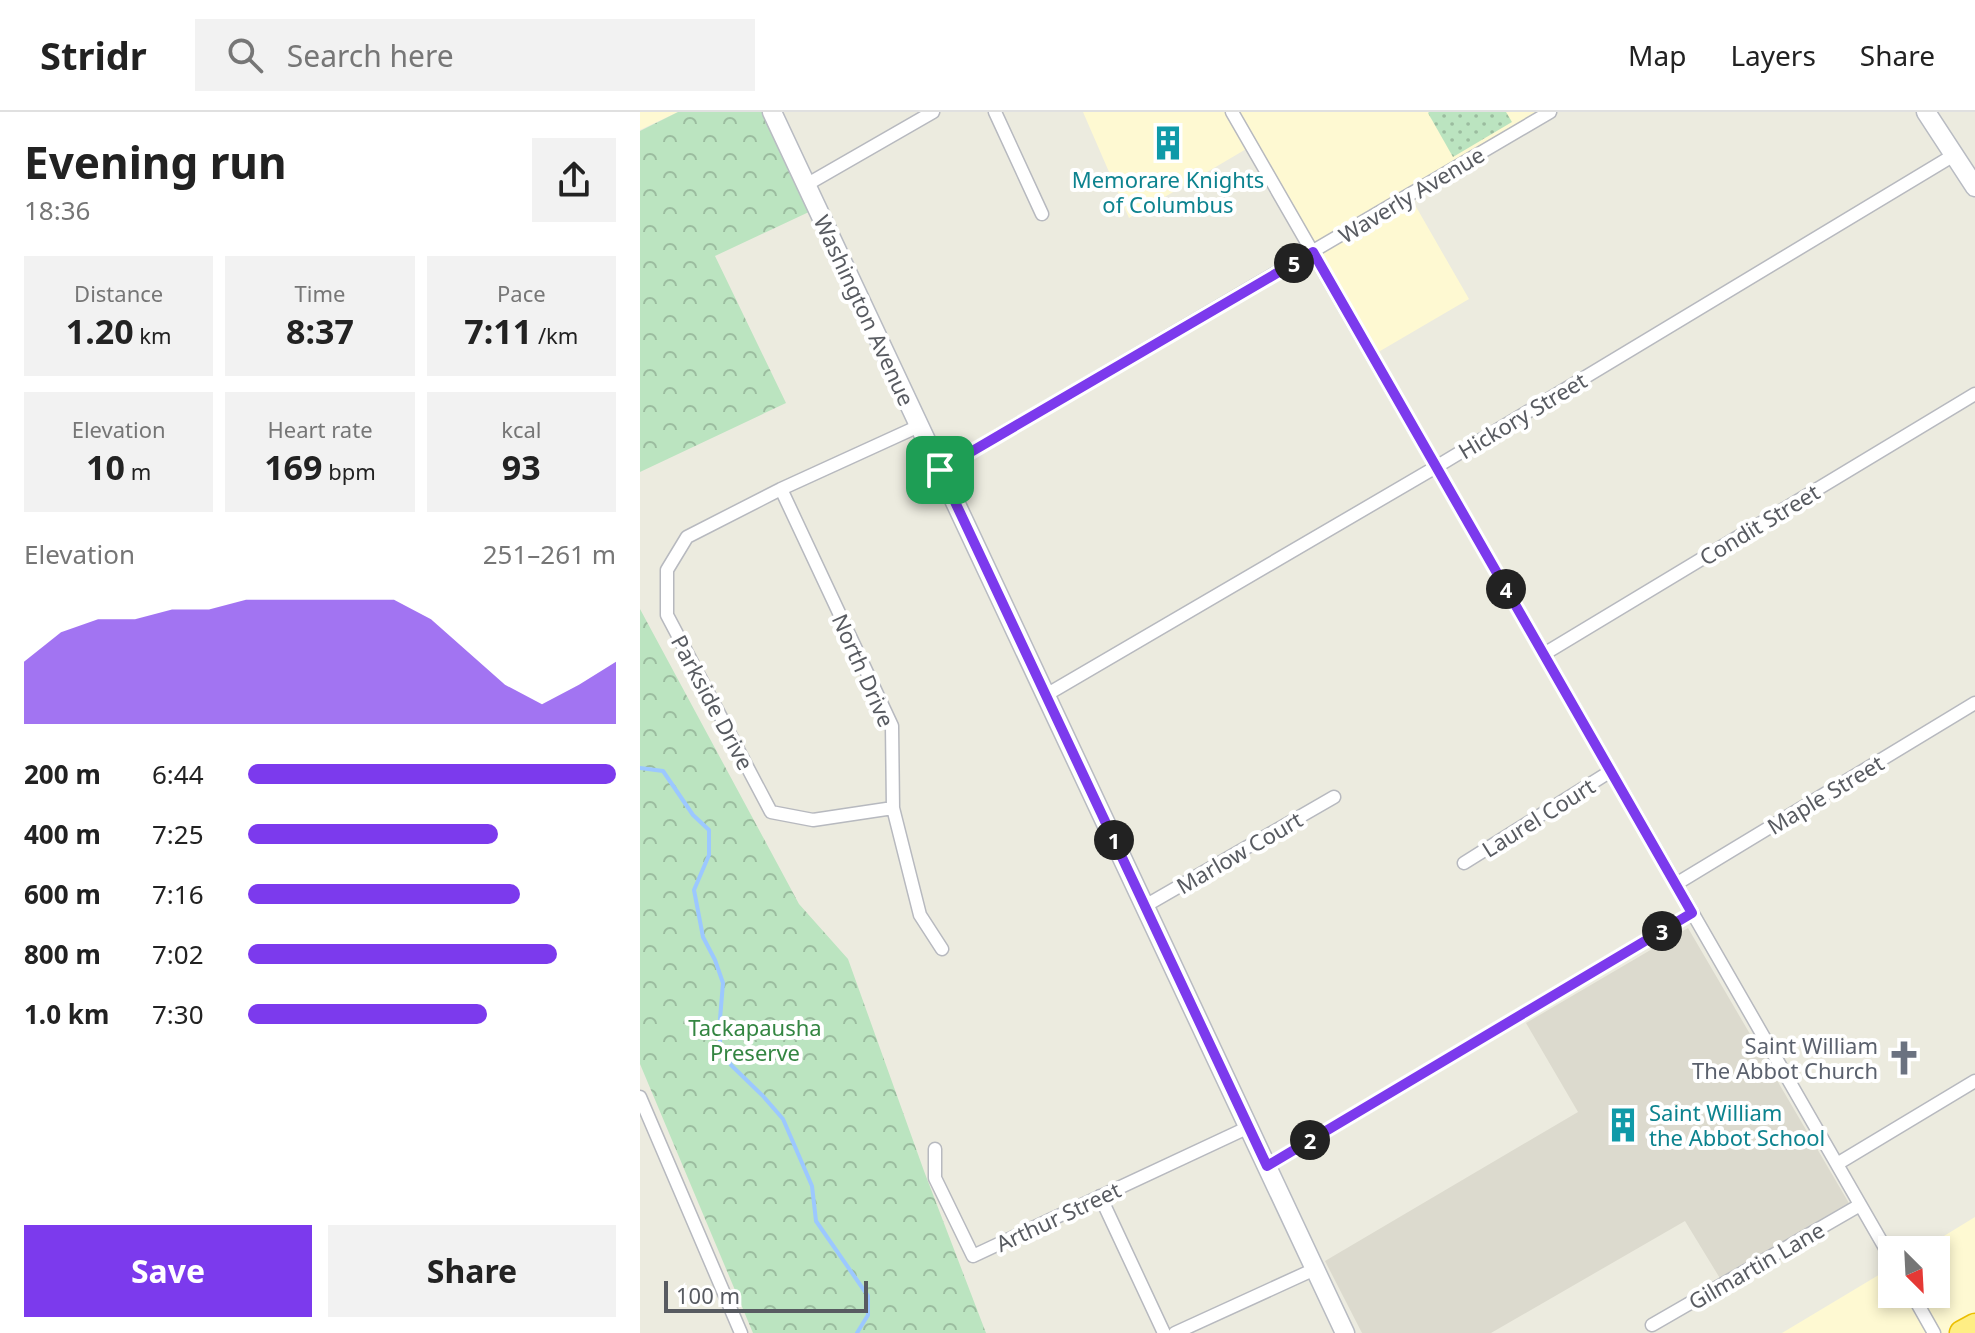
<!DOCTYPE html>
<html lang="en">
<head>
<meta charset="utf-8">
<style>
	:root { --surface:#fff; --page:#f2f2f2; --text:#222; --muted:#767676; --line:#e0e0e0; --accent:#7c3aed }
	body { margin:0; font-family:"Noto Sans",sans-serif; background:var(--page); color:var(--text); height:100vh; display:flex; flex-direction:column; font-size:30px; white-space:nowrap }
	* { box-sizing:border-box; margin:0 }
	p { font-size:26px; color:var(--muted) }
	.icon { flex:none; width:44px; height:44px; fill:none; stroke:currentColor; stroke-width:2; stroke-linecap:round; stroke-linejoin:round }
	.map { position:relative; flex:1; overflow:hidden }
	.panel { display:flex; flex-direction:column; background:var(--surface); width:640px }
	.panel>* { flex:none }
	.needle { width:52px; rotate:156deg }
	.fabs { position:absolute; left:1238px; top:1124px; display:grid; gap:16px }
	.fabs a { display:grid; place-items:center; width:72px; height:72px; border-radius:0px; background:var(--surface); box-shadow:0 4px 12px #0003; font-size:40px }
	.scale { position:absolute; left:24px; bottom:20px; width:204px; box-sizing:border-box; padding-left:8px; border:4px solid #585b61; border-top:0; font-size:22px; line-height:28px; white-space:nowrap; color:#585b61; -webkit-text-stroke:6px #fff; paint-order:stroke }
	.pin { position:absolute; display:grid; place-items:center; width:68px; height:68px; color:#fff; margin:-34px; border-radius:16px; box-shadow:0 4px 12px #0006 }
	.km { position:absolute; width:40px; height:40px; margin:-20px; border-radius:50%; background:#222; color:#fff; font-size:22px; line-height:40px; text-align:center }
	.round { display:grid; place-items:center; flex:none; width:84px; height:84px; border-radius:0px; background:var(--page) }
	.headline { display:flex; align-items:center; justify-content:space-between; height:136px; padding:0 24px }
	h1 { font-size:44px; font-weight:700; line-height:60px }
	.figures { display:grid; grid-template-columns:repeat(3,1fr); gap:12px; height:136px; padding:8px 24px }
	.figures div { display:grid; align-content:center; border-radius:0px; background:var(--page); text-align:center }
	.figures b { font-size:34px; font-weight:700 }
	.figures small { font-size:22px; font-weight:400 }
	.figures p { font-size:22px }
	.chart { height:224px; padding:16px 24px }
	.chart p { display:flex; justify-content:space-between }
	.chart svg { width:100%; height:144px; margin-top:8px; fill:var(--accent); opacity:.7 }
	.cta { display:flex; gap:16px; margin-top:auto; padding:16px 24px }
	.cta a { flex:1; height:92px; border-radius:0px; background:var(--accent); color:#fff; font-size:32px; font-weight:700; line-height:92px; text-align:center }
	.cta a+a { background:var(--page); color:var(--text) }
	ul { padding:0 24px; list-style:none; font-size:26px }
	li { display:grid; grid-template-columns:128px 96px 1fr; align-items:center; height:60px }
	li i { height:20px; border-radius:10px; background:var(--accent) }
	header { display:flex; align-items:center; gap:48px; box-sizing:border-box; height:112px; padding:0 40px; background:var(--surface); border-bottom:2px solid var(--line) }
	header strong { font-size:38px }
	nav { display:flex; gap:44px; margin-inline-start:auto; font-size:28px }
	.search { width:560px; height:72px; background:var(--page); display:flex; align-items:center; gap:20px; box-sizing:border-box; padding:0 28px; border-radius:0px; color:var(--muted); font-size:30px }
	main { display:flex; flex:1; min-height:0 }
	.map>svg:first-child { display:block }
	.commercial { fill:#fef9d2 }
	.education { fill:#dcdace }
	.grass { fill:url(#grass-dots) }
	.forest { fill:url(#forest-crowns) }
	.lines { fill:none; stroke-linecap:round; stroke-linejoin:round }
	.stream { stroke:#9cc8ff; stroke-width:4 }
	.street-casing { stroke:#b7b9bf; stroke-width:15 }
	.secondary-casing { stroke:#b8bbc2; stroke-width:21 }
	.highway-casing { stroke:#ebbe00; stroke-width:27 }
	.street { stroke:#fff; stroke-width:12 }
	.secondary { stroke:#fff; stroke-width:18 }
	.highway { stroke:#feee84; stroke-width:24 }
	.route-casing { stroke:#fff; stroke-width:16 }
	.route { stroke:#7c3aed; stroke-width:10 }
	.labels { text-anchor:middle; dominant-baseline:central; stroke-width:8; stroke-linejoin:round; paint-order:stroke }
	.culture-label { font-size:22px; fill:#0d838f; stroke:#fff }
	.street-label { font-size:22px; fill:#585b61; stroke:#fff }
	.park-label { font-size:22px; fill:#338541; stroke:#fff }
	.worship-label { font-size:22px; fill:#5b616d; stroke:#fff; text-anchor:end }
</style>
</head>
<body>
<header>
<strong>Stridr</strong>
<div class="search"><svg class="icon" aria-label="search" viewBox="0 0 24 24"><circle cx="10" cy="10" r="6"/><path d="M15 15l6 6"/></svg>Search here</div>
<nav><a>Map</a><a>Layers</a><a>Share</a></nav>
</header>
<main>
<section class="panel">
<div class="headline"><div><h1>Evening run</h1><p>18:36</p></div><a class="round"><svg class="icon" aria-label="share" viewBox="0 0 24 24"><path d="M12 15V3M7 8l5-5 5 5M5 13v7h14v-7"/></svg></a></div>
<div class="figures">
<div><p>Distance</p><b>1.20<small> km</small></b></div>
<div><p>Time</p><b>8:37</b></div>
<div><p>Pace</p><b>7:11<small> /km</small></b></div>
</div>
<div class="figures">
<div><p>Elevation</p><b>10<small> m</small></b></div>
<div><p>Heart rate</p><b>169<small> bpm</small></b></div>
<div><p>kcal</p><b>93</b></div>
</div>
<div class="chart"><p><span>Elevation</span>251–261 m</p>
<svg viewBox="0 0 160 44" preserveAspectRatio="none"><path d="M0 44V25L10 16L20 12L30 12L40 9L50 9L60 6L70 6L80 6L90 6L100 6L110 12L120 22L130 32L140 38L150 32L160 25V44z"/></svg>
</div>
<ul>
<li><b>200 m</b>6:44<i style="width:100%"></i></li>
<li><b>400 m</b>7:25<i style="width:68%"></i></li>
<li><b>600 m</b>7:16<i style="width:74%"></i></li>
<li><b>800 m</b>7:02<i style="width:84%"></i></li>
<li><b>1.0 km</b>7:30<i style="width:65%"></i></li>
</ul>
<div class="cta"><a>Save</a><a>Share</a></div>
</section>
<div class="map">
<svg width="1335" height="1221" viewBox="0 0 1335 1221">
	<defs>
		<pattern id="grass-dots" width="8" height="8" patternUnits="userSpaceOnUse" patternTransform="scale(2)"><rect width="8" height="8" fill="#bbe4c0"/><path d="M2 2h.1M6 6h.1" fill="none" stroke="#9bbc9f" stroke-width="1.8" stroke-linecap="round"/></pattern>
		<pattern id="forest-crowns" width="20" height="18" patternUnits="userSpaceOnUse" patternTransform="scale(2)"><rect width="20" height="18" fill="#bbe4c0"/><path d="M2 6a3 3 0 1 1 6 0M12 15a3 3 0 1 1 6 0" fill="none" stroke="#9bbc9f"/></pattern>
	</defs>
	<rect width="100%" height="100%" fill="#ecebdf"/>
	<path class="commercial" d="M0 0H38L0 18Z
		M443 0H913L771 86 829 187 735 242 613 33 489 106Z
		M1335 1105V1213L1322 1221H1142L1252 1155V1182H1296V1138H1281Z"/>
	<path class="education" d="M1048 816 1210 1093 1081 1168 1045 1109 851 1221H722L685 1149 938 1000 886 911Z"/>
	<path class="grass" d="M789 0H866L872 10 813 45 788 1Z"/>
	<path class="forest" d="M38 0H122L171 99 75 144 146 291 0 360V19Z
		M0 497 159 792 208 847 284 1059 346 1221H113L0 952Z"/>
	<g class="lines">
		<path class="stream" d="M0 656 23 659 53 703 69 718V743L54 778 63 825 75 848 83 871 80 907V936L91 953 123 984 143 1007 172 1074 176 1109 228 1184V1203L217 1221"/>
		<g class="street-casing">
			<path id="street" d="M355 0 402 102
				M592 0 1252 1148
				M166 73 293 0
				M300 358 910 0
				M141 377 252 614 253 696 280 803 302 837
				M904 542 1335 282
				M406 583 796 355 1314 43
				M253 696 173 708 131 700 27 503V458L47 425 141 377 279 314
				M824 751 971 659
				M1036 772 1335 591
				M505 794 694 685
				M0 985 101 1221
				M295 1037V1066L333 1144 609 1015
				M1197 1052 1335 969
				M627 1054 1052 801
				M460 1084 524 1221
				M1272 1182 1294 1221
				M1012 1213 1220 1093
				M535 1221 675 1157"/>
		</g>
		<g class="secondary-casing">
			<path id="secondary" d="M132 0 705 1221
				M1286 0 1335 75"/>
		</g>
		<g class="highway-casing">
			<path id="highway" d="M1322 1221 1335 1214"/>
		</g>
		<use href="#street" class="street"/>
		<use href="#secondary" class="secondary"/>
		<use href="#highway" class="highway"/>
	</g>
	<g class="lines">
		<g class="route-casing">
			<path id="route" d="M673 140 1052 801 627 1054 300 358Z"/>
		</g>
		<use href="#route" class="route"/>
	</g>
	<defs>
		<g id="building-bare" transform="scale(2.76)"><path d="M-4-6H4V6H1V3H-1V6H-4ZM-2.5-4.3h1.7v1.8h-1.7ZM.8-4.3h1.7v1.8H.8ZM-2.5-1h1.7V.8h-1.7ZM.8-1h1.7V.8H.8Z" fill="#0f9aa8" stroke="#fff" stroke-width="2.5" paint-order="stroke"/></g>
		<g id="church-bare" transform="scale(2.76)"><path d="M-1.2-6h2.4v3.5h3.3v2.4h-3.3V6h-2.4V-.1h-3.3v-2.4h3.3Z" fill="#6b7280" stroke="#fff" stroke-width="2.5" paint-order="stroke"/></g>
	</defs>
	<g fill-rule="evenodd">
		<use href="#building-bare" x="528" y="31"/>
		<use href="#church-bare" x="1264" y="946"/>
		<use href="#building-bare" x="983" y="1013"/>
	</g>
	<g class="labels">
		<g class="culture-label">
			<text x="528" y="67">Memorare Knights<tspan x="528" dy="25">of Columbus</tspan></text>
			<text x="1009" y="1000" text-anchor="start">Saint William<tspan x="1009" dy="25">the Abbot School</tspan></text>
		</g>
		<g class="street-label">
			<text transform="translate(771 82) rotate(-31)">Waverly Avenue</text>
			<text transform="translate(225 198) rotate(65)">Washington Avenue</text>
			<text transform="translate(882 303) rotate(-31)">Hickory Street</text>
			<text transform="translate(1119 412) rotate(-31)">Condit Street</text>
			<text transform="translate(224 558) rotate(66)">North Drive</text>
			<text transform="translate(73 590) rotate(62)">Parkside Drive</text>
			<text transform="translate(1185 682) rotate(-31)">Maple Street</text>
			<text transform="translate(898 705) rotate(-32)">Laurel Court</text>
			<text transform="translate(599 740) rotate(-30)">Marlow Court</text>
			<text transform="translate(418 1104) rotate(-25)">Arthur Street</text>
			<text transform="translate(1116 1153) rotate(-30)">Gilmartin Lane</text>
		</g>
		<g class="park-label">
			<text x="115" y="915">Tackapausha<tspan x="115" dy="25">Preserve</tspan></text>
		</g>
		<g class="worship-label">
			<text x="1238" y="933">Saint William<tspan x="1238" dy="25">The Abbot Church</tspan></text>
		</g>
	</g>
</svg>
<div class="fabs">
<a><svg class="needle" viewBox="-14 -14 28 28"><path d="M0-13l5 13h-10z" fill="#e53935"/><path d="M0 13l5-13h-10z" fill="#767676"/></svg></a>
</div>
<div class="scale">100 m</div>
<div class="pin" style="left:300px;top:358px;background:#1e9e55"><svg class="icon" aria-label="arrive" viewBox="0 0 24 24"><path d="M6 21V4h12l-3 4 3 4H6"/></svg></div>
<b class="km" style="left:474px;top:728px">1</b>
<b class="km" style="left:670px;top:1028px">2</b>
<b class="km" style="left:1022px;top:819px">3</b>
<b class="km" style="left:866px;top:477px">4</b>
<b class="km" style="left:654px;top:151px">5</b>
</div>
</main>
</body>
</html>
